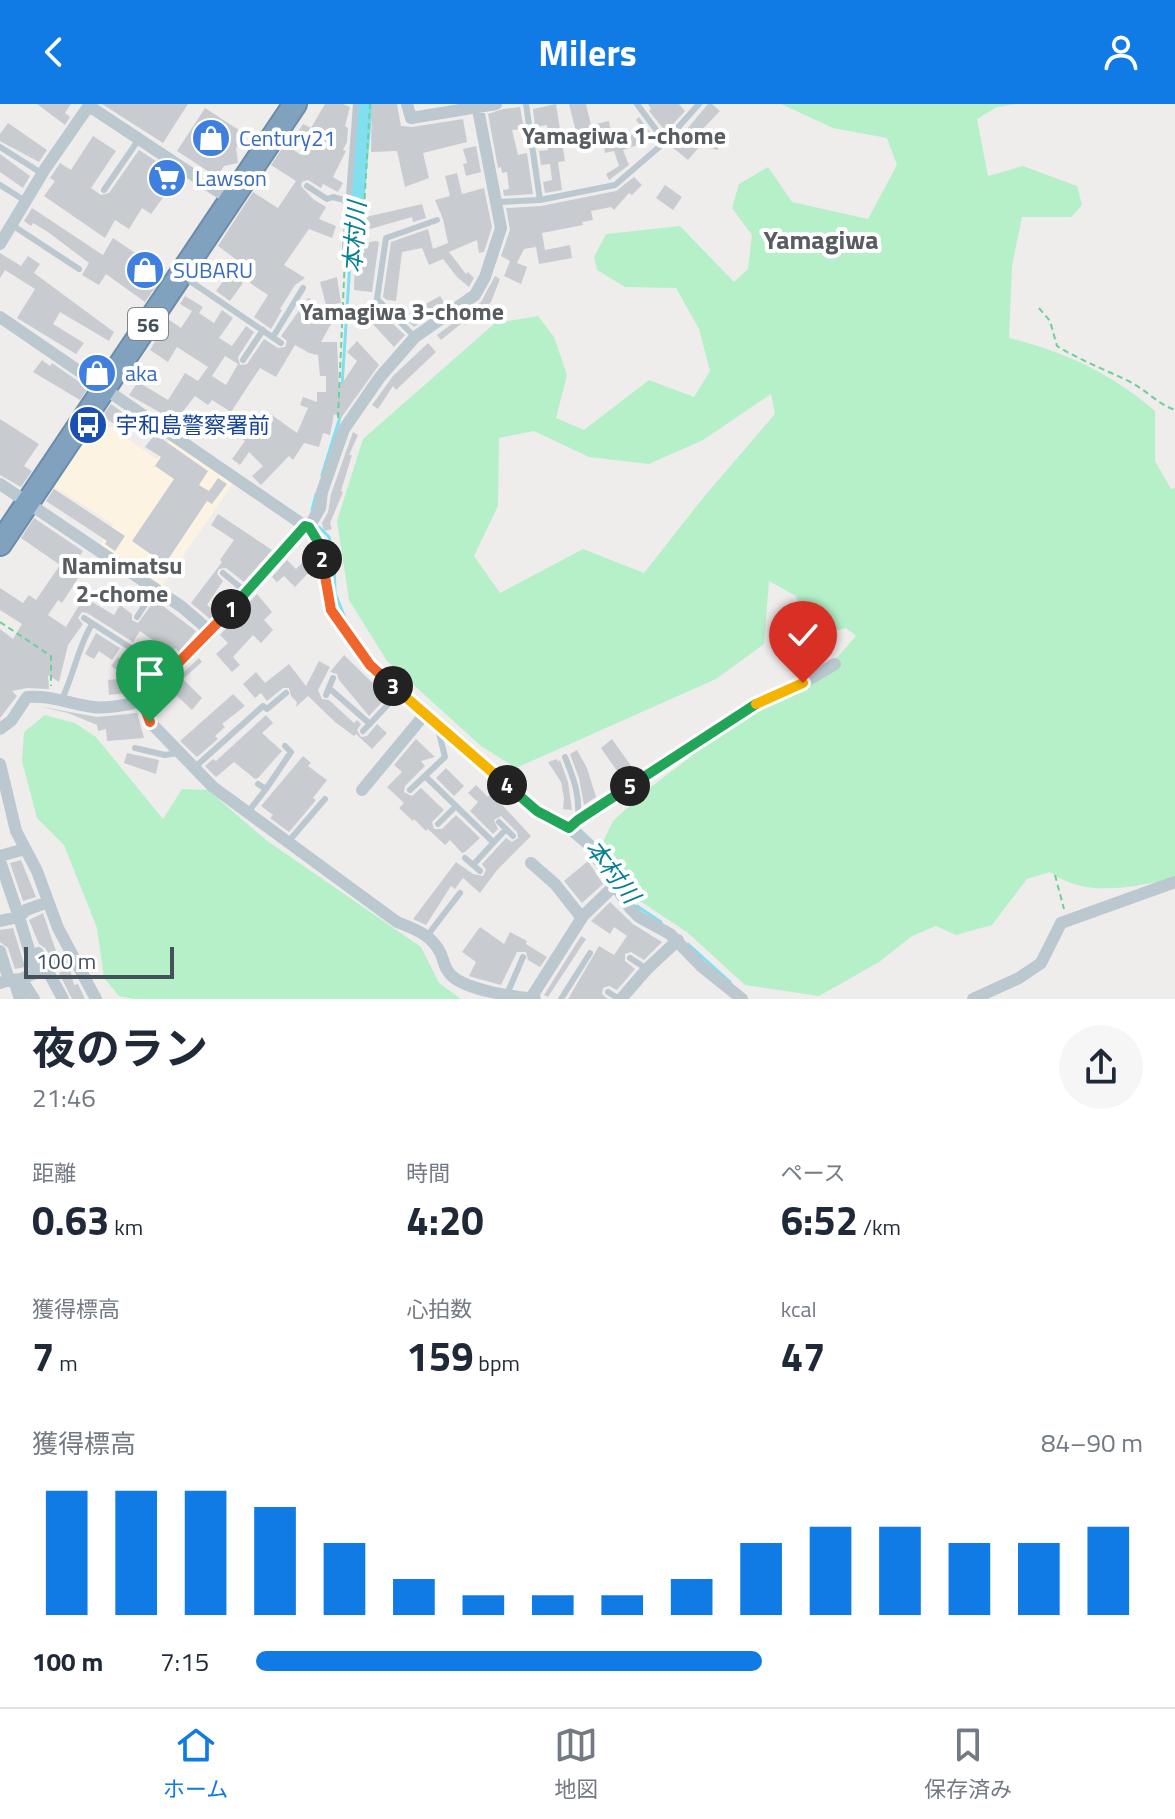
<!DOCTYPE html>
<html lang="ja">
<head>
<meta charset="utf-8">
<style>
	:root { --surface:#fff; --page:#f6f6f7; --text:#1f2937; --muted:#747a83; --line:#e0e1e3; --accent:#107ae5 }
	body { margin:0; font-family:"Titillium Web","Noto Sans JP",sans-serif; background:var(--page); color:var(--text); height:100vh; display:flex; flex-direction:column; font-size:30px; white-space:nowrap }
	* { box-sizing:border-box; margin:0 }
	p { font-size:26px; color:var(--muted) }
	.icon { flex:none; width:44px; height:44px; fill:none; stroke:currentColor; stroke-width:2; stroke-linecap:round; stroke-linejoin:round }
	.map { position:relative; height:895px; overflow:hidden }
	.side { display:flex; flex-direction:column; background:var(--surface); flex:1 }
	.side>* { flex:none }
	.scale { position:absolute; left:24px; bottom:20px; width:150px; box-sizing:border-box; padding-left:8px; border:4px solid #43515a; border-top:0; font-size:22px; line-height:28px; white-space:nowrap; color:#43515a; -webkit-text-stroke:6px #fff; paint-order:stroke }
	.pin { position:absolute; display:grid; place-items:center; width:68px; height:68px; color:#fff; margin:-82px -34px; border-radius:50% 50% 50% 0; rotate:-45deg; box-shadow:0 0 8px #0007 }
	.pin .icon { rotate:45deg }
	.km { position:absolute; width:40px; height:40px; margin:-20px; border-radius:50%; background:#222; color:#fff; font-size:22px; line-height:40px; text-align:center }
	.round { display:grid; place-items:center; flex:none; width:84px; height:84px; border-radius:42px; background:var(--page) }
	.overview { display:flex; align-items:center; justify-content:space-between; height:136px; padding:0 32px }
	h1 { font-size:44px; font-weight:700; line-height:60px }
	.stats { display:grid; grid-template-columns:repeat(3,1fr); gap:12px; height:136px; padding:8px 32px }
	.stats div { display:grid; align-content:center }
	.stats b { font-size:40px; font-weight:700 }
	.stats small { font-size:22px; font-weight:400 }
	.stats p { font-size:22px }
	.chart { height:224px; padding:16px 32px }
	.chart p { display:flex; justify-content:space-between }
	.chart svg { width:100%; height:144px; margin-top:8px; stroke:var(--accent); stroke-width:6 }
	ul { padding:0 32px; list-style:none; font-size:26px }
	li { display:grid; grid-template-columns:128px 96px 1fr; align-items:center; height:60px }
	li i { height:20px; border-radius:10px; background:var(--accent) }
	header { display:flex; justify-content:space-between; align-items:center; height:104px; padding:0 32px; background:var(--accent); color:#fff; font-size:36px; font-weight:700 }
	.menu { display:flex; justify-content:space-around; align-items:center; height:112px; border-top:2px solid var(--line); background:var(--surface); font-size:22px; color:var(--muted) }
	.menu a { display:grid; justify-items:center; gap:4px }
	.menu .selected { color:var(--accent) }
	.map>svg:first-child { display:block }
	.commercial { fill:#fcf3e2 }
	.green { fill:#b6f0c9; fill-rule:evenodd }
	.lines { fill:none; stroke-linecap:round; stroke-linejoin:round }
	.stream { stroke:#81dff0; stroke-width:3 }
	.river { stroke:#81dff0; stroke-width:18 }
	.building { fill:#c8ccd1; fill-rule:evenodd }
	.highway-casing { stroke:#6c8daa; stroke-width:26 }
	.path { stroke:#6dd099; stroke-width:2; stroke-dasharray:6 4; stroke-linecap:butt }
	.lane { stroke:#bbc8d0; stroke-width:6 }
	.street { stroke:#bbc8d0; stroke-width:12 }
	.highway { stroke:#80a2be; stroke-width:22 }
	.split-1-casing { stroke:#fff; stroke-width:16 }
	.split-2-casing { stroke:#fff; stroke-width:16 }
	.split-3-casing { stroke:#fff; stroke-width:16 }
	.split-4-casing { stroke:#fff; stroke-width:16 }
	.split-5-casing { stroke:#fff; stroke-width:16 }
	.split-6-casing { stroke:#fff; stroke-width:16 }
	.split-7-casing { stroke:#fff; stroke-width:16 }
	.split-1 { stroke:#f0652b; stroke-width:10 }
	.split-2 { stroke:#22a559; stroke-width:10 }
	.split-3 { stroke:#f0652b; stroke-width:10 }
	.split-4 { stroke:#f5b400; stroke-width:10 }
	.split-5 { stroke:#22a559; stroke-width:10 }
	.split-6 { stroke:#22a559; stroke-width:10 }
	.split-7 { stroke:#f5b400; stroke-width:10 }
	.labels { text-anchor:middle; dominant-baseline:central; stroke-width:8; stroke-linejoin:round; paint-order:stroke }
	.shield { fill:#fff; stroke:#7b858c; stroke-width:2 }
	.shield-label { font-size:20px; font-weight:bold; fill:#43515a }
	.shop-label { font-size:22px; fill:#366cbe; stroke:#fff; text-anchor:start }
	.transit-label { font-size:22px; fill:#164399; stroke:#fff; text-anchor:start }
	.neighbourhood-label { font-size:24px; font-weight:bold; fill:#585d61; stroke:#fff }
	.water-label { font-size:24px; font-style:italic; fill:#078095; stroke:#fff }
	.quarter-label { font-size:26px; font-weight:bold; fill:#585d61; stroke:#fff }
</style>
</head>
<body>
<header><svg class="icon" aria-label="back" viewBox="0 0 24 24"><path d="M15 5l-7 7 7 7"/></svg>Milers<svg class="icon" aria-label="person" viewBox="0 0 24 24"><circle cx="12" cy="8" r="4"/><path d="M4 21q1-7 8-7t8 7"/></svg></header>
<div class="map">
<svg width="1175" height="895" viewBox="0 0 1175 895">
	<rect width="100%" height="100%" fill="#efecec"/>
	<path class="commercial" d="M96 313 157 355 171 335 234 378 161 484 99 443 113 420 50 380Z"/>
	<path class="green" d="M781 0H1016L997 3 977 15 988 72 1023 62 1077 82 1082 101 1071 113H1022L1012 162 1009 234C1063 247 1113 270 1155 307V357L1171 385 1175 384V775C1134 782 1086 795 1050 768L1027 775 992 821 956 831 936 822 912 832 879 858 819 892 745 881 688 829 634 793 603 738 613 717 647 686 727 625 827 565 856 532 846 524 810 533 796 492 769 477 764 540 716 575 516 664 481 642 387 557 349 496 337 417 363 335 495 219 538 212 554 233 567 271 556 314 584 326 649 276 694 293 710 267 699 225 676 184 625 183 597 166 594 153 606 130 680 122 734 178 748 165 752 131 732 104 739 80 768 63 792 98 868 115 897 61 887 34 833 24ZM771 290 775 310 703 394 644 469 583 445 500 489 474 452 498 402 499 334 534 327 589 353 649 360 703 336Z
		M45 611 75 619 96 633 163 715 182 685 208 686 266 736 421 843 439 879 461 895H134L119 892 104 874 97 824 64 741 37 714 22 657 24 628Z"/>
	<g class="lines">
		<path class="stream" d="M342 282 351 143
			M322 371 341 310
			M312 406 316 390
			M319 423 329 433 334 454 335 489 345 514 370 551
			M578 724 597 742 608 760
			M637 802 661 818
			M688 840 730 878"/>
		<path class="river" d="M351 143 364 0"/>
	</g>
	<path class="building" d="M37 0H71L65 9 70 13 65 21Z
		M102 0H188L163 39Z
		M325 0H343L350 3 345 22 348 24 347 38 343 46 346 47 333 73 343 79 338 88 323 80 321 84 308 76 302 78 301 82 313 95 326 103 319 115 336 122 332 134 309 125 284 161 305 174 295 181 280 205 282 206 271 225 254 213 268 191 250 179 256 170 218 142 253 88 278 104 296 77 271 61 285 40 301 51 310 37 297 29 303 20 311 24Z
		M372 0H397L401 22 412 23 463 15 467 38 423 49 429 74 405 83 397 47 371 48Z
		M556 0 565 57 558 58 562 86 545 89 543 78 552 76 550 60 541 61 539 47 548 46 547 38 549 37 547 21 535 23 533 5Z
		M569 0H586L591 21 609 17 612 38 630 32 642 24 636 16 639 13 655 35 623 46 629 61 609 76 606 70 619 62 614 47 605 49 603 36 594 38 593 32 578 36Z
		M648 0H679L685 7 666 28 649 7 651 5Z
		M708 0H712L720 7 696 32 719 38 718 46 700 42 688 56 672 43Z
		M520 3 524 25 512 26 518 51 527 49 533 90 504 92 503 86 509 85 507 68 502 69 501 63 498 64 488 10 503 5Z
		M205 4 245 30 236 44 238 59 224 62 217 73 177 47Z
		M8 19 47 46 39 58 0 37V30Z
		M93 32 116 47 91 84 101 91 109 89 139 46 179 72 151 110 142 104 129 125 115 116 105 134 44 92 55 77 50 74 60 59 71 66Z
		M476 42 481 68 466 72 463 60 467 59 463 45Z
		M0 50 30 72 23 84 0 68Z
		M457 69 462 90 484 84 492 123 484 148 479 149 477 136 449 148 466 170 468 168 474 174 469 183 457 173 443 155 429 161 422 144 402 148 396 197 387 196 383 193 391 138 428 125 433 145 448 139 443 115 435 96 450 92 445 72Z
		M634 73 642 81 632 91 629 89 614 106 611 103 591 107 593 116 582 118 583 121 542 129 545 146 570 141 572 154 539 160 536 143 524 145 517 159 527 163 521 180 504 172 510 157 501 152 510 126 506 104 541 102 616 87Z
		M665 81 682 93 673 106 656 94Z
		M422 100 426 114 413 118 412 113 370 125 366 113Z
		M32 104 103 151 113 134 165 169 145 198 106 170 99 181 82 171 89 159 48 128 33 119 31 122 24 117Z
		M375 137 379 138 372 188 354 186 355 153 360 154 362 140Z
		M0 149 21 162 28 152 40 160 34 169 114 228 109 237 60 208 53 220 84 239 76 250 17 214 35 185 5 166 0 174Z
		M228 170 243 179 230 197 216 187Z
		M495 172 500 175 491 198 465 221 462 219 441 236 437 231 481 198Z
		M337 173 341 199 326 201 320 178Z
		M185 192 203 203 199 209 214 219 222 206 233 214 219 234 232 242 246 222 254 228 238 253 240 261 247 260 264 235 278 244 285 243 287 237 281 232 308 194 320 201 315 202 335 213 321 238H337L339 284 357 257 347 248 357 237 379 261 341 314 334 310 330 331 323 329 319 343 304 339 293 356 289 352 261 381 252 372 263 362 249 348 240 361 232 355 245 337 233 329 240 320 250 328 265 306 297 329 308 304 300 301 303 293 317 298V288H326V272H320L318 251 309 249 295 241 276 273 260 264 231 308 212 296 208 301 195 292 173 320 159 311 161 309 129 291 138 278 168 296 185 269 198 277 208 263 177 243 168 258 150 246 168 215 181 224 192 207 180 200ZM225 252 238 260 226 281 212 272Z
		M440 192 446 201 414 223 403 213Z
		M369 198 405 231 394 243 360 206Z
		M428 239 436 248 396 286 393 282 378 305 372 301 393 272Z
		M42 256 50 262 52 259 88 284 80 296 33 268Z
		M111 300 135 317 128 329 102 312Z
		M0 315 39 340 24 362 32 367 21 383 0 371Z
		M353 328 358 331 349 351H352L341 387 343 388 330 419 332 425 324 427 322 419 328 408 331 390Z
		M155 330 208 367 199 381 209 387 218 374 227 380 212 400 207 397 165 460 132 437 174 375 155 362 161 353 145 343Z
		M54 385 125 432 115 447 105 440 107 437 46 397Z
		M218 410 272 446 244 478 226 464 219 465 217 470 223 477 207 501 217 508 210 515 191 499 222 458 220 456 234 436 211 421Z
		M34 414 83 447 77 456 86 462 62 499 58 496 48 511 66 523 84 493 114 511 120 501 132 510V516L138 519 155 496 196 527 179 548 176 544 157 561 162 565 154 572 151 570 143 579 127 589 109 591 108 576 128 574 111 562 118 553 136 566 150 551 147 548 157 539 140 527 133 538 87 509 82 508 78 514 83 520 68 541 59 578 48 571 49 585 27 584 12 587 17 592 0 614V525L13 535 22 520 0 506V484L23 499 29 491 36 496 60 461 21 434Z
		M306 455 314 463 295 483 284 472 277 478 272 473 287 456 296 465Z
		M257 490 272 508 264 516 273 526 261 539 253 531 233 553 240 561 232 568 216 550 228 539 220 531Z
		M96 529 120 544 112 556 99 547 94 555 85 550Z
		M344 551 387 593 369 612 339 576 337 570 330 568Z
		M199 554 202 558 183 575 202 594 192 606 177 592 157 610 152 597Z
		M319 557 330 563 318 586 322 595 329 596 354 619 357 616 361 620 357 626 361 633 367 632 377 620 387 629 372 645 356 630 354 632 335 618 308 592 296 603 297 598 291 592 289 584H283L267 597 261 589 255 594 243 580 256 568 265 579 289 560 306 582Z
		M233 590 245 602 222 620 225 623 215 632 218 635 197 653 180 637Z
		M37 602 97 613 137 609 144 634 107 637 106 625 98 627 97 621 68 609Z
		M266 611 273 619 262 629 282 647 258 674 255 675 234 658 216 673 205 662 213 655 216 657Z
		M416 635 435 653 421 657 425 662 405 682 404 688 412 692 421 684 444 706 432 718 434 725H442L456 711 480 734 465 748 462 749 450 736 445 741 428 725 426 727 414 715 413 717 399 704 404 699 387 683 402 668 394 661Z
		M612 635 634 666 622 674 601 644Z
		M577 646 587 664 596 693 584 701 579 674 570 650Z
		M127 649 159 656 156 670 124 659Z
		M303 652 311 659 308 662 327 676 313 694 316 696 289 728 270 714 273 711 261 702Z
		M557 655 558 658 560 656 568 678 572 706 563 705 564 694 561 678 548 658Z
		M446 664 464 682 454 692 436 674Z
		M476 681 488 693 491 689 531 732 497 766 480 789 463 774 455 785 451 782 426 821 413 815 456 758 473 770 483 772 486 766 482 760 506 734 512 738 518 734 517 728 501 712 494 716 498 725 493 730 470 707 478 698 468 689Z
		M21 756 36 793 23 797 10 759Z
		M588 757 603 780 582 799 564 777Z
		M610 798 633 820 662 838 644 856 631 848 625 850V857L635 865 617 886 609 882 603 884 602 890 608 895H568L599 842 614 851 627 832 614 823 610 830 591 817Z
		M43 809 57 850 50 853 45 844 39 840 29 816Z
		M480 823 504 840 510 828 527 837 526 840 547 853 540 863 528 856 526 848H517L501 881 472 873 469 872 476 858 462 848Z
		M13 824 25 863 15 865 8 844 0 838V826Z
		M581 832 586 835 548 893 544 891Z
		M70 865 74 881 78 880 85 895H72L59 869Z"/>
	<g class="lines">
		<g class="highway-casing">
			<path id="highway" d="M0 440 295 0"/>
		</g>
		<path class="path" d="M364 105 370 0
			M1039 204 1050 217 1057 242C1081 257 1107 266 1132 279 1147 287 1158 300 1175 306
			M338 314 345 152
			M0 518 51 552V582
			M1055 771 1064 805"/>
		<path class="lane" d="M526 0 540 96
			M637 0 665 38
			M0 43 43 70
			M0 81 27 98
			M307 82 327 95 333 93 348 97
			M104 86 139 35
			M498 98 540 96 615 81 665 38 699 0
			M12 121 79 165
			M345 143 356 0
			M184 173 281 239
			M273 233 303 184
			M415 233 377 195 386 134 437 116
			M243 256 263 226
			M223 469 246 488
			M137 513 155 485
			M84 514 137 548
			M132 556 140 543
			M329 584 370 620
			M326 591 333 574
			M62 595C74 570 78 543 92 520
			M363 627 400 588
			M135 644 165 651 178 649
			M565 653C574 675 580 691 578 716
			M194 664 263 602 267 605 286 589
			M425 672 493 738
			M258 680 266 685 291 648 285 642
			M410 686 445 653 439 629 442 625
			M248 708 266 685
			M499 718 513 732
			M438 720 456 702
			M288 738 325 695
			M465 754 480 767
			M473 761 506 725
			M427 832 460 789
			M630 854 647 865
			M608 888 619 895
			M507 890 523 853
			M561 895 590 849"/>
		<path class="street" d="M407 0 411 14 496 0
			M89 2 231 96
			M0 140 45 65 90 0
			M0 213 305 422 309 423 320 441 331 506 370 561 537 707 569 724 587 739 630 804 639 813 670 830 701 862 742 895
			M0 380 182 503 211 528
			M309 423 320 404 322 388 344 325 380 273 415 233 475 191 485 173 501 124 477 0
			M142 596 150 618 213 683 397 818C415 825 432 831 441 850 444 858 445 866 452 872 467 886 514 893 535 895
			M0 625 11 617 27 593C51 591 70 600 93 603 105 605 118 602 130 600 160 593 277 453 305 422
			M0 660 16 727 37 767 58 824 96 895
			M362 686 425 610
			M569 724 578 716 755 600 803 579 835 560
			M0 752 25 745
			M0 757 19 813 0 817
			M531 759 555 780 582 814
			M0 847 9 876 0 879
			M38 849 63 895
			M36 869 19 813 26 806 48 798
			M21 875 34 895
			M9 876 21 875 72 854
			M14 876 20 895
			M531 894 583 812 615 781
			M621 895 647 865 678 836
			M973 895 1019 874 1041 859 1061 819 1175 778"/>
		<use href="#highway" class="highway"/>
	</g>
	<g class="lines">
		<g class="split-1-casing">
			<path id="split-1" d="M150 618 142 596 231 505"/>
		</g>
		<g class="split-2-casing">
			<path id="split-2" d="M231 505 305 422 309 423 320 441 322 455"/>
		</g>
		<g class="split-3-casing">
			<path id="split-3" d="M322 455 331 506 370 561 393 582"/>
		</g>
		<g class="split-4-casing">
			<path id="split-4" d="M393 582 507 681"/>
		</g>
		<g class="split-5-casing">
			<path id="split-5" d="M507 681 537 707 569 724 578 716 630 682"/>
		</g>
		<g class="split-6-casing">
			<path id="split-6" d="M630 682 756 600"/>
		</g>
		<g class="split-7-casing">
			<path id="split-7" d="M756 600 803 579"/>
		</g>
		<use href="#split-1" class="split-1"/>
		<use href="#split-2" class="split-2"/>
		<use href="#split-3" class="split-3"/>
		<use href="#split-4" class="split-4"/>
		<use href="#split-5" class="split-5"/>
		<use href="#split-6" class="split-6"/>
		<use href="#split-7" class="split-7"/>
	</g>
	<defs>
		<g id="shop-disc" transform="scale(2)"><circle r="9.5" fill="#3f7fe0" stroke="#fff"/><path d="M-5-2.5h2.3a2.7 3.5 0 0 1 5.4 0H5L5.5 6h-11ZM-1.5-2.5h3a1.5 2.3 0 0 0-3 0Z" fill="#fff"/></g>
		<g id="supermarket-disc" transform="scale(2)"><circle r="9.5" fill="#3f7fe0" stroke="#fff"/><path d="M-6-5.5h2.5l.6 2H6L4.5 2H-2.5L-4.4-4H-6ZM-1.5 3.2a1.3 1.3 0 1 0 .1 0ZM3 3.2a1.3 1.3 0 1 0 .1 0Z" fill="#fff"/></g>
		<g id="bus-disc" transform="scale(2)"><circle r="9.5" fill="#1a4fb4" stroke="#fff"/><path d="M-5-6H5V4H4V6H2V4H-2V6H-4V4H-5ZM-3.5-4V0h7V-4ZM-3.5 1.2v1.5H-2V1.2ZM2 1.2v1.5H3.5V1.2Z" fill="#fff"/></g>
	</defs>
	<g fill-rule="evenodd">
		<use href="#shop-disc" x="211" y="34"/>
		<use href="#supermarket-disc" x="167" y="74"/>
		<use href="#shop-disc" x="145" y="166"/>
		<use href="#shop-disc" x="97" y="269"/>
		<use href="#bus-disc" x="88" y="321"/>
	</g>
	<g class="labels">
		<rect class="shield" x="128" y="204" width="40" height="32" rx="6"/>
		<g class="shield-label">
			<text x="148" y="220">56</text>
		</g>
		<g class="shop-label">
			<text x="239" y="34">Century21</text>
			<text x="195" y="74">Lawson</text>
			<text x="173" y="166">SUBARU</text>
			<text x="125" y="269">aka</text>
		</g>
		<g class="transit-label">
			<text x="116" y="321">宇和島警察署前</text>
		</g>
		<g class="neighbourhood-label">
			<text x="624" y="31">Yamagiwa 1-chome</text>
			<text x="402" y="207">Yamagiwa 3-chome</text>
			<text x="122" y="461">Namimatsu<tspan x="122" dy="28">2-chome</tspan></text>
		</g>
		<g class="water-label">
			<text transform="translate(354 133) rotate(-86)">本村川</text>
			<text transform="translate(613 767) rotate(53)">本村川</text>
		</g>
		<g class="quarter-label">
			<text x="821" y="135">Yamagiwa</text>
		</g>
	</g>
</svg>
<div class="scale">100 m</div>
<div class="pin" style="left:150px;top:618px;background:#1e9e55"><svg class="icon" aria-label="arrive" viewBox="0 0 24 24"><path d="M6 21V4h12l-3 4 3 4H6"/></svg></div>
<div class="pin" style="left:803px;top:579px;background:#d93025"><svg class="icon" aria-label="check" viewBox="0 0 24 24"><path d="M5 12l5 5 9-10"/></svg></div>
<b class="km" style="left:231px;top:505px">1</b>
<b class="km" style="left:322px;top:455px">2</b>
<b class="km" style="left:393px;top:582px">3</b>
<b class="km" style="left:507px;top:681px">4</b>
<b class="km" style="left:630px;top:682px">5</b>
</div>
<section class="side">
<div class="overview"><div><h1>夜のラン</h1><p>21:46</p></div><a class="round"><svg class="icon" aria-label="share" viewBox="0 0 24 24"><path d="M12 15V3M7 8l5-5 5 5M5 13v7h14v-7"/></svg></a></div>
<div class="stats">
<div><p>距離</p><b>0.63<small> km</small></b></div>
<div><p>時間</p><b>4:20</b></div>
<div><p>ペース</p><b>6:52<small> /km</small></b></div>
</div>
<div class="stats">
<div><p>獲得標高</p><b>7<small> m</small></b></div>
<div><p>心拍数</p><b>159<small> bpm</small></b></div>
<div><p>kcal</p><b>47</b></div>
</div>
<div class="chart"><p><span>獲得標高</span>84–90 m</p>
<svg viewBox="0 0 160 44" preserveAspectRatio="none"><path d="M5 44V6M15 44V6M25 44V6M35 44V11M45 44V22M55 44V33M65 44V38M75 44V38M85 44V38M95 44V33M105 44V22M115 44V17M125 44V17M135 44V22M145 44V22M155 44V17"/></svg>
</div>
<ul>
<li><b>100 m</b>7:15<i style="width:57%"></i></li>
</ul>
</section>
<nav class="menu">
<a class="selected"><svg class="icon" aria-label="home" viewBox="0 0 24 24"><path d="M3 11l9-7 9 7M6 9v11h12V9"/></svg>ホーム</a>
<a><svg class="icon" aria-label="map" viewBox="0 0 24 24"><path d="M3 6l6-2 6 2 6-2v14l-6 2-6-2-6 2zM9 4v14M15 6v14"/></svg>地図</a>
<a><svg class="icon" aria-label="saved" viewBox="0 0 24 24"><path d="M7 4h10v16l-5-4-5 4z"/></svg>保存済み</a>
</nav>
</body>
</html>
